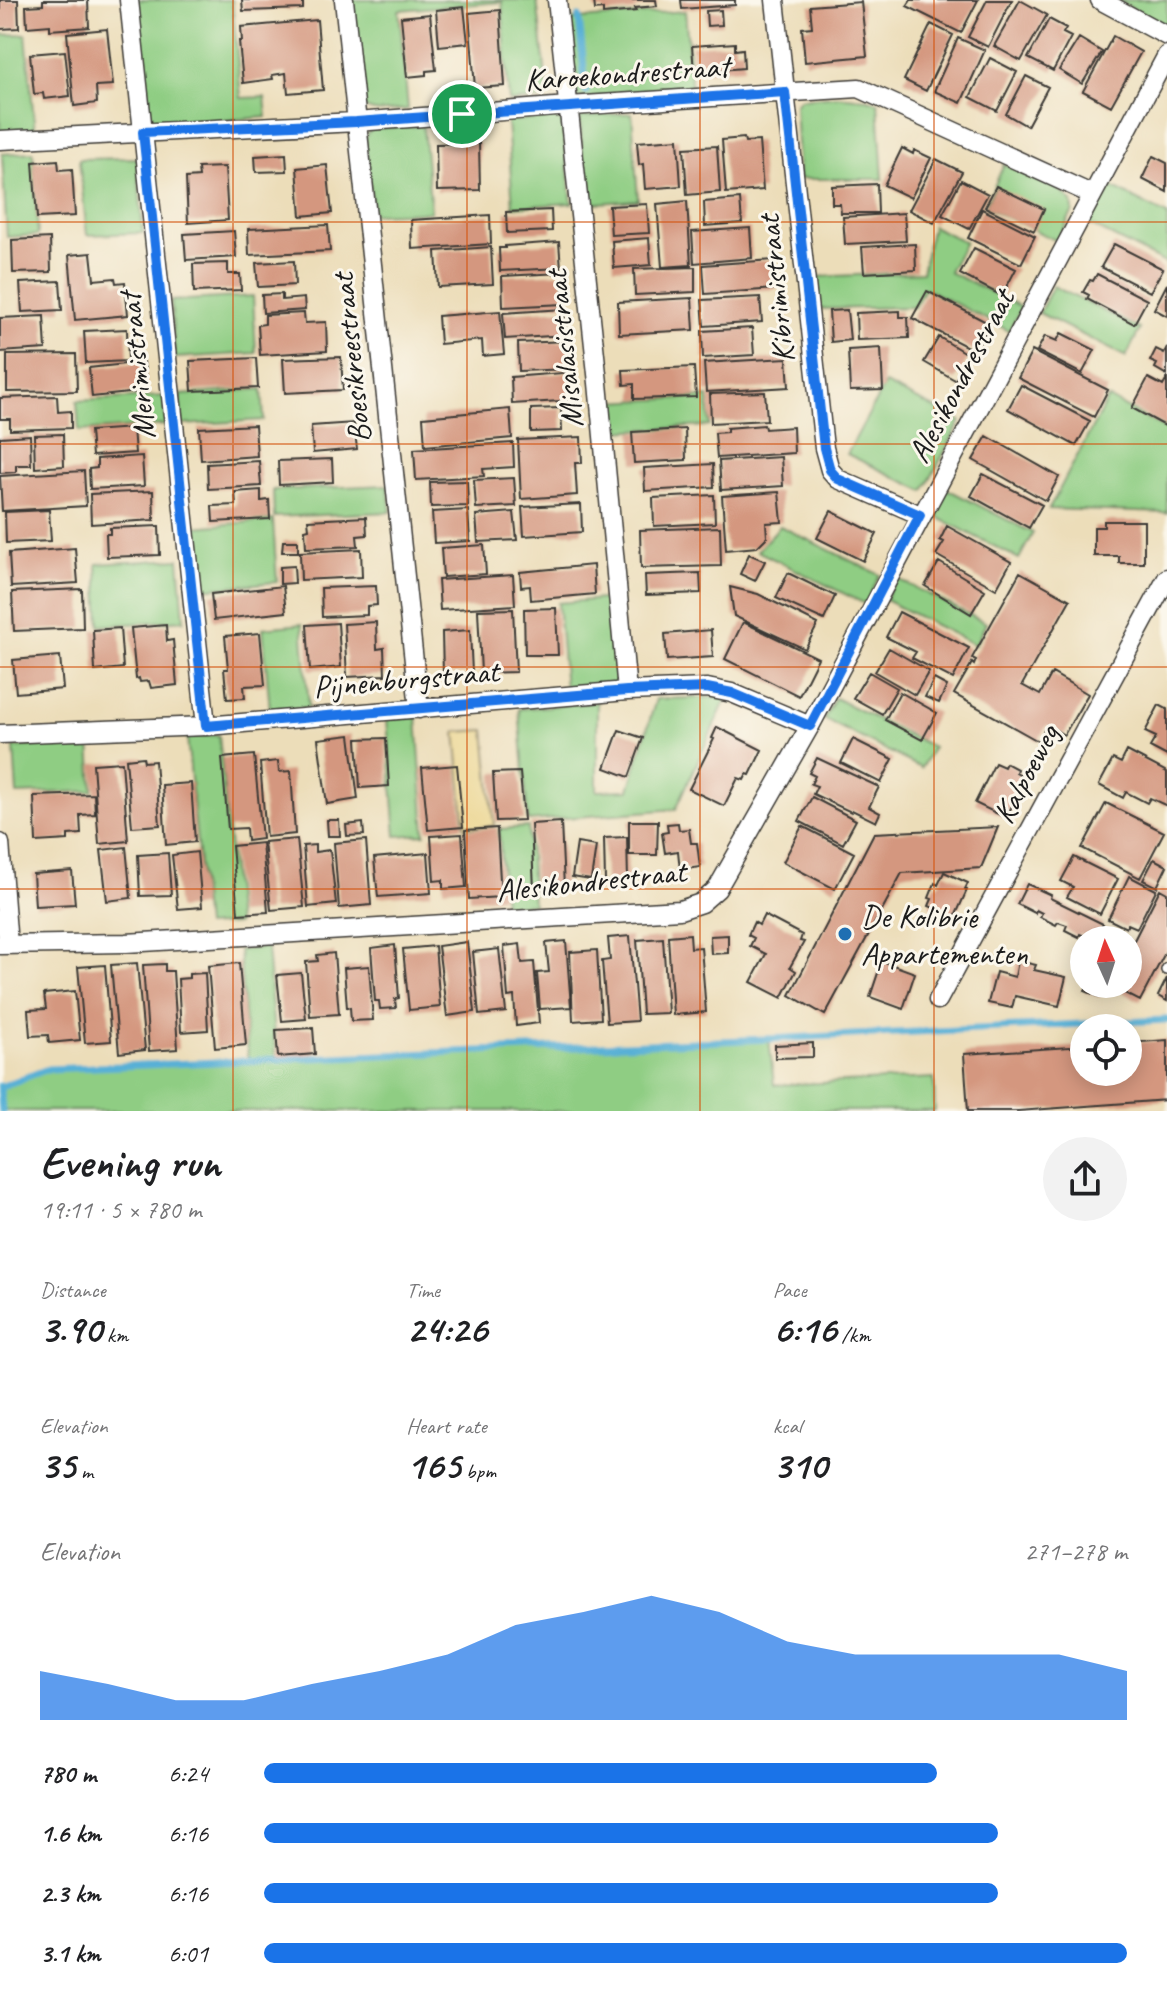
<!DOCTYPE html>
<html lang="en">
<head>
<meta charset="utf-8">
<style>
	:root { --surface:#fff; --page:#f2f2f2; --text:#202124; --muted:#757577; --accent:#1a73e8 }
	body { margin:0; font-family:Caveat,sans-serif; background:var(--page); color:var(--text); height:100vh; display:flex; flex-direction:column; font-size:30px; white-space:nowrap }
	* { box-sizing:border-box; margin:0 }
	p { font-size:26px; color:var(--muted) }
	.icon { flex:none; width:44px; height:44px; fill:none; stroke:currentColor; stroke-width:2; stroke-linecap:round; stroke-linejoin:round }
	.map { position:relative; height:1111px; overflow:hidden }
	.sheet { display:flex; flex-direction:column; background:var(--surface); flex:1 }
	.sheet>* { flex:none }
	.needle { width:52px; rotate:357deg }
	.controls { position:absolute; left:1070px; top:926px; display:grid; gap:16px }
	.controls a { display:grid; place-items:center; width:72px; height:72px; border-radius:50%; background:var(--surface); box-shadow:0 4px 20px #0003; font-size:40px }
	.pin { position:absolute; display:grid; place-items:center; width:68px; height:68px; color:#fff; margin:-34px; border:4px solid #fff; border-radius:50%; box-shadow:0 2px 8px #0007 }
	.round { display:grid; place-items:center; flex:none; width:84px; height:84px; border-radius:42px; background:var(--page) }
	.headline { display:flex; align-items:center; justify-content:space-between; height:136px; padding:0 40px }
	h1 { font-size:44px; font-weight:700; line-height:60px }
	.figures { display:grid; grid-template-columns:repeat(3,1fr); gap:12px; height:136px; padding:8px 40px }
	.figures div { display:grid; align-content:center }
	.figures b { font-size:40px; font-weight:700 }
	.figures small { font-size:22px; font-weight:400 }
	.figures p { font-size:22px }
	.chart { height:224px; padding:16px 40px }
	.chart p { display:flex; justify-content:space-between }
	.chart svg { width:100%; height:144px; margin-top:8px; fill:var(--accent); opacity:.7 }
	ul { padding:0 40px; list-style:none; font-size:26px }
	li { display:grid; grid-template-columns:128px 96px 1fr; align-items:center; height:60px }
	li i { height:20px; border-radius:10px; background:var(--accent) }
	.map>svg:first-child { display:block }
	.green { fill:#8fcd83; stroke:#567450; stroke-width:2 }
	.sand { fill:#eeda9e; stroke:#857b5d; stroke-width:2 }
	.lines { fill:none; stroke-linecap:round; stroke-linejoin:round }
	.stream { stroke:#59b0d6; stroke-width:7 }
	.building { fill:#d4977f }
	.service-casing { stroke:#3b3934; stroke-width:12 }
	.minor-casing { stroke:#3b3934; stroke-width:21 }
	.service { stroke:#fff; stroke-width:9 }
	.minor { stroke:#fff; stroke-width:18 }
	.route-casing { stroke:#fff; stroke-width:16 }
	.route { stroke:#1a73e8; stroke-width:10 }
	.grid { fill:none; stroke:#d4530e; stroke-width:2; stroke-opacity:0.55 }
	.poi-dot { fill:#1f6fb2; stroke:#fbf7ec; stroke-width:3 }
	.labels { text-anchor:middle; dominant-baseline:central; stroke-width:6; stroke-linejoin:round; paint-order:stroke }
	.street-label { font-size:32px; fill:#1c1c1c; stroke:#fbf7ec }
	.poi-label { font-size:32px; fill:#1c1c1c; stroke:#fbf7ec; text-anchor:start }
</style>
</head>
<body>
<div class="map">
<svg width="1167" height="1111" viewBox="0 0 1167 1111">
	<rect width="100%" height="100%" fill="#fbf7ec"/>
	<filter id="ink" filterUnits="userSpaceOnUse"><feTurbulence type="fractalNoise" baseFrequency=".0125" numOctaves="2"/><feDisplacementMap in="SourceGraphic" scale="16" xChannelSelector="R" yChannelSelector="G"/><feConvolveMatrix kernelMatrix="1 2 1 2 8 2 1 2 1" color-interpolation-filters="sRGB"/></filter>
	<filter id="wash" filterUnits="userSpaceOnUse"><feTurbulence type="fractalNoise" baseFrequency=".006" numOctaves="4" result="noise"/><feDisplacementMap in="SourceGraphic" scale="32" xChannelSelector="R" yChannelSelector="G"/><feGaussianBlur stdDeviation="1.8" result="paint"/><feColorMatrix in="noise" values="0 0 0 0 0 0 0 0 0 0 0 0 0 0 0 0 0 1.4 0 .05"/><feComposite in="paint" operator="in"/></filter>
	<g filter="url(#wash)">
		<rect width="100%" height="100%" fill="#ecddb9"/>
		<path class="green" d="M134 0H232L241 98 265 97 267 117 166 125 150 120Z
			M353 0H537L548 95 544 99 509 102 502 2 399 10 408 109C393 110 373 116 361 105Z
			M1116 0H1167V25H1165Z
			M685 11 692 92 579 99 575 96 567 20Z
			M26 34 35 132 0 134V35Z
			M835 96 868 99 878 102 883 179H799L795 105 799 99Z
			M632 113 638 200 586 204 580 117Z
			M553 118 562 122 572 203 513 207 507 121Z
			M423 126 431 212 373 214 365 140 368 132 376 128Z
			M33 152 38 235 7 237 2 154Z
			M137 158 143 233 87 235 79 159Z
			M1004 164 1059 189 1072 202 1073 211 1057 241 985 207Z
			M1106 184 1167 215V264L1086 223Z
			M932 226 965 242 949 272 1022 307 1009 331 925 288 914 307 816 309 814 277 922 272Z
			M1053 286 1140 329 1126 357 1039 313Z
			M253 296 256 353 175 358 171 301Z
			M885 384 961 421 924 491 847 454Z
			M262 389 264 420 182 425 180 395Z
			M164 396 166 425 79 431 77 401Z
			M708 397 710 426 612 431 610 402Z
			M1108 398 1167 429V513L1049 509Z
			M388 485 391 512 274 517 273 490Z
			M945 488 1033 533 1019 559 931 514Z
			M273 520 277 582 200 589 195 527Z
			M780 526 880 575 865 604 757 551Z
			M179 559 184 620 100 626 97 564Z
			M896 578 986 623 975 645 885 600Z
			M613 598 618 680 614 685 565 689 558 603Z
			M302 624 309 707 270 711 263 628Z
			M727 697 676 809 528 821 519 709 597 702V791L629 790 656 699Z
			M835 698 933 747 921 768 824 719Z
			M417 717 425 834 396 836 387 719Z
			M219 735 237 924 205 926 187 737Z
			M90 743 93 791 17 794 14 747Z
			M528 827 533 904 504 906 499 829Z
			M267 947 276 1060 769 1039 774 1085 934 1078 935 1111H0V1086L48 1069 248 1061 239 950Z"/>
		<path class="sand" d="M485 730 494 826 465 828 456 732Z"/>
		<g class="lines">
			<path class="stream" d="M579 17 586 91
				M0 1086 2 1111
				M0 1087 48 1069 769 1039 1167 1020"/>
		</g>
		<g id="blocks">
			<path class="building" d="M0 0H18L19 28 0 29Z
				M43 0H88L89 27 50 30V25L27 27 26 6 43 5Z
				M242 0H303V9L243 11Z
				M594 0H656L657 6 635 8 636 11 603 14V9L595 10Z
				M681 0H735V5L682 9Z
				M911 0H978L961 33 907 6Z
				M987 0H1012L988 47 968 37Z
				M1020 0 1047 15 1021 61 994 46Z
				M861 2 867 56 805 62 802 28 812 27 810 6Z
				M464 7 468 43 439 46 436 10Z
				M500 10 505 86 475 88 469 13Z
				M721 10 722 25 707 26 706 11Z
				M430 14 436 70 426 71V75L407 77 401 17Z
				M1049 19 1066 28 1063 33 1071 37 1053 71 1028 58Z
				M317 20 323 90 288 93 286 73 272 75 273 79 243 83 239 41H242L241 27Z
				M931 24 953 35 926 91 904 80Z
				M107 29 113 85 96 86 97 103 74 106 67 33Z
				M1113 36 1141 52 1111 106 1083 91Z
				M958 38 985 50 961 103 934 91Z
				M1079 38 1102 52 1082 84 1059 70Z
				M735 43V50L743 49 744 68 694 72 692 46Z
				M65 51 70 96 44 99 43 93 34 94 30 54Z
				M990 58 1017 72 997 111 970 97Z
				M1026 76 1048 87 1027 126 1006 114Z
				M744 138 745 142 759 141 763 190 726 193 722 140Z
				M678 139 681 186 645 189 643 164 639 165 637 142Z
				M479 143 480 190 437 191 436 144Z
				M717 146 720 192 687 195 684 148Z
				M902 148 913 154 914 150 931 158 911 198 884 185Z
				M286 154 287 171 256 172 255 156Z
				M1153 156 1167 163V192L1142 179Z
				M936 159 962 172 934 223 909 210Z
				M58 160 59 170 72 169 75 216 37 218 33 162Z
				M327 165 332 213 301 216 297 168Z
				M225 167 228 220 188 223 186 178 199 177 198 168Z
				M961 180 988 194 969 229 942 215Z
				M877 184 878 213H841L840 204H832V186Z
				M996 186 1044 209 1034 231 985 207Z
				M740 199 742 223 705 226 704 202Z
				M687 201 691 265 662 267 657 204Z
				M647 204 649 233 611 235 609 206Z
				M982 209 1035 236 1021 264 968 238Z
				M551 210 552 231 507 233 506 212Z
				M904 213 906 241 845 244 843 217Z
				M490 215 491 244 412 249 411 220Z
				M328 225 330 251 249 255 248 229Z
				M750 228 752 258 694 263 692 232Z
				M234 231 236 257 186 260 184 234Z
				M50 238 51 272 13 273 12 240Z
				M649 238 651 265 614 268 612 241Z
				M559 242 561 268 500 271 499 248H505V246Z
				M915 244 916 270 864 273 862 247Z
				M1114 244 1163 269 1150 292 1101 267Z
				M491 247 493 284 438 287 436 251Z
				M974 248 1016 269 1002 296 960 274Z
				M91 253 94 280 115 278 116 283 125 282 128 315 75 320 69 255Z
				M774 260 776 289 705 294 703 265Z
				M294 261 295 285 258 287 256 263Z
				M228 263V274H240L241 290 194 292 193 264Z
				M695 267V292L635 295 634 269Z
				M562 273 564 304 503 307 502 276Z
				M1097 274 1147 300 1134 324 1087 299 1089 295 1083 292 1090 280 1093 281Z
				M60 281 62 310 22 312 20 283Z
				M1167 284V316L1154 309Z
				M927 291 990 324 975 351 912 318Z
				M282 294V300L304 298 305 310 263 313 262 295Z
				M760 297 762 322 704 326 702 300Z
				M692 298 694 330 619 334 618 302Z
				M564 309 566 335 505 339 503 313Z
				M847 310 850 340 831 342 829 311Z
				M500 311 504 354 483 356 482 340 440 344 438 316Z
				M900 311V317H908L909 338 857 340 856 313Z
				M304 313 305 323 326 322 327 351 260 355 258 325 265 324V315Z
				M44 316 46 349 0 352V318Z
				M752 328 754 355 703 358 702 331Z
				M127 329 128 361 86 363 84 331Z
				M1061 333 1095 350 1082 374 1037 351 1045 336 1057 341Z
				M939 337 970 356 955 380 924 362Z
				M569 341 570 369 519 371 518 343Z
				M1167 347V375L1155 368 1157 364 1150 361 1156 349 1164 353Z
				M881 348 883 390 850 391 848 350Z
				M1032 351 1108 390 1094 417 1018 378Z
				M76 354 77 391 7 392V355Z
				M341 357 343 390 285 393 283 359Z
				M256 358 258 388 192 391 190 361Z
				M787 358 789 387 706 392 704 363Z
				M144 362 147 391 92 397 89 368Z
				M694 367 696 397 634 399V384L624 385 623 370Z
				M575 372 577 400 512 404 511 377Z
				M1148 378 1163 386 1167 379V427L1132 408Z
				M1021 385 1090 421 1076 446 1008 409Z
				M765 392 767 420 711 423 710 394Z
				M57 396 58 412 71 411V428L10 430V419H0V398Z
				M561 408 562 431 531 432V409Z
				M510 409 512 438 425 446 423 417Z
				M354 423 357 449 313 453 311 426Z
				M255 425 257 456 201 460 199 428Z
				M764 425 765 429 793 427 794 453 717 458 715 433 727 432V428Z
				M133 428 135 453 92 456 90 431Z
				M685 429 686 460 634 463 632 432Z
				M63 434 64 466 35 468 34 435Z
				M30 435 31 465H16V472L0 473V437Z
				M987 436 1059 477 1046 501 973 460Z
				M581 437 582 463H575L577 495 521 499 518 440Z
				M513 443 514 467 483 469 484 476 416 480 414 449Z
				M142 456 144 486 90 489 89 469 97 468V459Z
				M781 457 783 486 721 490 719 461Z
				M332 459 333 482 279 485 278 461Z
				M259 461 261 486 208 489 207 464Z
				M713 464 714 487 645 491 644 468Z
				M84 471 86 506 2 511 0 476Z
				M983 474 1042 505 1029 528 971 496Z
				M514 478 516 506 476 508 474 480Z
				M467 481 468 506 431 507 430 482Z
				M261 490V501L269 500 270 519 213 522 212 506 236 505 235 492Z
				M153 491 154 520 91 524 90 494Z
				M779 492 782 522 766 523 767 537 757 547 726 550 722 496Z
				M714 495 715 523 654 526 653 498Z
				M581 504 582 532 524 536 522 507Z
				M49 510 51 541 6 543 5 512Z
				M468 510 470 541 434 543 432 512Z
				M831 511 877 534 863 561 817 538Z
				M514 512 517 540 478 542 476 515Z
				M366 517 367 535 357 536 358 546 306 548 305 530 309 529 308 520Z
				M1104 521H1144V563H1119V556H1094V527H1104Z
				M159 526 160 555 107 557 106 534H110V528Z
				M947 526 1011 562 996 589 936 555 944 542 940 540Z
				M720 527 721 566 641 568 640 530Z
				M283 541H298V552H282Z
				M484 545 486 574 443 577 441 548Z
				M75 548 78 583 11 587 9 553Z
				M361 549 362 577 301 580 300 552Z
				M749 554 765 561 755 581 740 574Z
				M939 562 985 590 971 614 925 586Z
				M593 565 595 594 531 600 530 586 521 587 520 572Z
				M294 566 295 583 280 584V567Z
				M1020 572 1070 600 1022 685 1040 695 1052 673 1088 694 1064 735 1047 725 1038 741 954 694 972 663 974 665 976 660 972 658Z
				M700 573 701 593 646 595 645 575Z
				M788 573 835 596 824 620 776 598Z
				M513 575 515 605 440 610 438 580Z
				M283 586 286 612 214 620 211 594Z
				M376 586 377 605 367 606V615L322 617 321 588Z
				M730 587 758 594 818 624 805 649 734 616Z
				M82 589 83 628 14 631 12 592Z
				M556 608 558 655H525L524 609Z
				M513 609 516 672 481 673 478 610Z
				M899 612 969 648 953 679 912 658 916 652 886 637Z
				M376 622 377 649 384 648 385 675 347 677 344 624Z
				M743 622 818 658 799 696 725 659Z
				M338 623 341 667 310 670 307 625Z
				M166 625 167 641 173 640 177 685 151 688 149 681 140 682 139 678 136 679 131 628Z
				M120 628 123 668 95 671 93 630Z
				M470 630 472 673 443 674 442 632Z
				M711 630 713 657 667 660 665 634Z
				M260 633 265 685 244 686 245 698 227 699 224 669H228L225 636Z
				M889 648 929 671 915 695 875 672Z
				M60 656 63 689 16 693 13 660Z
				M869 672 897 688 882 714 853 698Z
				M934 679 947 686 939 703 925 697Z
				M900 692 937 713 922 740 885 720Z
				M1159 705 1167 709V756L1150 747 1156 737 1145 732Z
				M717 727 762 750 750 775 747 774 744 780 738 778 724 806 689 789 714 739 712 738Z
				M619 730 643 738 629 777 605 768Z
				M350 735 358 799 327 804 318 739Z
				M386 738 389 786 360 788 357 739Z
				M853 739 893 759 881 783 841 763Z
				M1127 751 1167 772V806L1150 798 1147 803 1126 792 1123 798 1099 785 1113 759 1121 763Z
				M254 755 262 839 247 841 246 828 228 829 222 758Z
				M143 757 144 762 155 761 160 825 132 827 126 759Z
				M817 758 879 787 869 807 880 813 876 822 852 810 851 812 813 794 817 786 811 784 815 776 809 773Z
				M278 761 279 772 291 771 295 834 266 837 260 763Z
				M122 762 128 841 99 844 93 764Z
				M995 763 1004 767 1006 763 1017 769 1016 772 1026 778 1006 818 975 803Z
				M457 765 463 827 428 830 422 768Z
				M520 772 524 820 496 821 493 773Z
				M191 783 195 842 166 845 162 785Z
				M94 794 95 814 80 815 81 834 68 835V840L36 842 34 796Z
				M812 797 856 820 843 844 799 821Z
				M1106 803 1164 832 1140 878 1082 848Z
				M327 820H339L340 836H328Z
				M629 821H658L657 855H629Z
				M561 822 564 888 534 889 531 824Z
				M363 823 364 835 347 836 346 825Z
				M678 823 679 830 689 829 691 843H697L700 867 680 870 678 851 665 853 662 833 668 832 667 824Z
				M802 826 854 853 835 889 783 862Z
				M998 827 981 868 902 873 825 1015 790 995 874 833Z
				M497 828 501 897 469 899 465 830Z
				M462 834 466 887 443 889V880L434 881 431 836Z
				M627 837 628 881 605 882 604 838Z
				M297 839 304 907 271 910 264 842Z
				M366 840 371 905 339 908 334 843Z
				M262 843 268 912 238 914 232 846Z
				M577 843 596 846 591 880 572 877Z
				M315 845V852L330 850 336 904 308 907 303 846Z
				M126 847 131 898 107 901 101 850Z
				M197 852 202 907 178 909 172 855Z
				M168 853 171 895 140 896 138 855Z
				M428 853 431 893 378 897 374 858Z
				M1074 857 1118 879 1100 914 1067 897 1073 887 1061 881Z
				M1154 859 1167 866 1157 887 1143 880Z
				M72 871 75 904 35 906 33 874Z
				M944 872 968 883 965 889 967 890 955 917 929 906 932 899 929 898 935 883 938 885Z
				M1129 876 1156 890 1137 928 1128 924 1126 928 1108 919Z
				M1027 884 1051 895 1050 898 1103 924 1095 940 1080 934 1079 937 1065 930 1067 925 1058 922 1056 925 1040 917 1042 913 1036 910 1035 913 1017 904Z
				M1160 889 1167 893V949L1140 1001 1107 984H1128V952Z
				M764 915 802 935 800 941 804 942 790 967 796 971 782 998 751 982 766 954 750 946 754 938 748 935 754 922 759 925Z
				M1106 929 1126 940H1100Z
				M690 934 691 948 701 947 706 1012 673 1015 668 936Z
				M728 935V953L711 954 710 936Z
				M630 936 637 1021 607 1023 602 961 610 960 608 938Z
				M663 938 668 1013 642 1014 637 940Z
				M566 941 571 1007 540 1009 537 973 549 972 546 943Z
				M467 942 475 1012 447 1016 438 946Z
				M520 944 522 963 534 962 539 1023 516 1026 514 996 508 997 504 946Z
				M395 945 399 998 395 999 396 1008 380 1009 379 1001H375L371 948Z
				M435 946 440 1007 409 1010 403 949Z
				M499 949 506 1012 479 1015 473 952Z
				M597 950 601 1019 573 1021 570 952Z
				M334 953 339 1014 310 1016 306 962 318 961 317 955Z
				M882 961 915 973 903 1009 870 997Z
				M1018 961 1036 965 1034 970 1066 977 1059 1006 1015 996 1012 1008 988 1003 996 972 1015 977Z
				M137 963 145 1050 119 1053 111 965Z
				M239 963 246 1045 215 1048 208 966Z
				M165 964V971H173L178 1049 149 1051 143 965Z
				M105 965 111 1041 85 1043 78 967Z
				M369 966 373 1020 351 1021 350 1007 347 1008 344 968Z
				M205 973 208 1030 181 1032 178 979 189 978V974Z
				M301 973 306 1019 282 1021 277 975Z
				M1167 978V1001L1158 996Z
				M1088 984H1097L1104 987 1100 997 1085 991Z
				M75 991 80 1040 49 1043 48 1035 30 1036 28 1010 46 1009 44 994Z
				M313 1028 315 1054 278 1057 276 1030Z
				M1167 1040V1100L1018 1111H968L964 1054 1084 1046V1072H1128V1043Z
				M813 1043V1057L775 1058V1045Z"/>
		</g>
	</g>
	<g filter="url(#ink)">
		<use href="#blocks" fill-opacity="0" stroke="#3b3934" stroke-width="2"/>
		<g class="lines">
			<g class="service-casing">
				<path id="service" d="M1166 970 1167 968"/>
			</g>
			<g class="minor-casing">
				<path id="minor" d="M129 0 206 726
					M344 0 419 709
					M557 0 598 383 627 691
					M775 0 824 448 830 470 838 479 920 515
					M1100 0 1167 36
					M0 140 356 122 568 106 859 88 1091 194
					M0 734 206 726 627 691 707 688 732 693 810 726
					M0 843 8 945
					M0 945 126 943 680 910 701 903 717 889 810 726 1167 55
					M938 1000 1167 578"/>
			</g>
			<use href="#service" class="service"/>
			<use href="#minor" class="minor"/>
		</g>
	</g>
	<g class="lines" filter="url(#ink)">
		<g class="route-casing">
			<path id="route" d="M785 92 824 448 830 470 838 479 920 515 810 726 732 693 707 688 627 691 206 726 143 132 356 122Z"/>
		</g>
		<use href="#route" class="route"/>
	</g>
	<path class="grid" d="M233 0V1111M467 0V1111M700 0V1111M934 0V1111M0 222H1167M0 444H1167M0 667H1167M0 889H1167"/>
	<circle class="poi-dot" cx="845" cy="934" r="8"/>
	<g class="labels">
		<g class="street-label">
			<text transform="translate(627 73) rotate(-4)">Karoekondrestraat</text>
			<text transform="translate(776 289) rotate(-96)">Kibrimistraat</text>
			<text transform="translate(564 349) rotate(-96)">Misalasistraat</text>
			<text transform="translate(351 358) rotate(-96)">Boesikreestraat</text>
			<text transform="translate(137 366) rotate(-96)">Merimistraat</text>
			<text transform="translate(961 376) rotate(-62)">Alesikondrestraat</text>
			<text transform="translate(406 679) rotate(-5)">Pijnenburgstraat</text>
			<text transform="translate(1026 774) rotate(-62)">Kalpoeweg</text>
			<text transform="translate(591 881) rotate(-6)">Alesikondrestraat</text>
		</g>
		<g class="poi-label">
			<text x="861" y="916">De Kolibrie<tspan x="861" dy="37">Appartementen</tspan></text>
		</g>
	</g>
</svg>
<div class="controls">
<a><svg class="needle" viewBox="-14 -14 28 28"><path d="M0-13l5 13h-10z" fill="#e53935"/><path d="M0 13l5-13h-10z" fill="#757577"/></svg></a>
<a><svg class="icon" aria-label="locate" viewBox="0 0 24 24"><circle cx="12" cy="12" r="6"/><path d="M12 2v4M12 18v4M2 12h4M18 12h4"/></svg></a>
</div>
<div class="pin" style="left:462px;top:114px;background:#1e9e55"><svg class="icon" aria-label="arrive" viewBox="0 0 24 24"><path d="M6 21V4h12l-3 4 3 4H6"/></svg></div>
</div>
<section class="sheet">
<div class="headline"><div><h1>Evening run</h1><p>19:11 · 5 × 780 m</p></div><a class="round"><svg class="icon" aria-label="share" viewBox="0 0 24 24"><path d="M12 15V3M7 8l5-5 5 5M5 13v7h14v-7"/></svg></a></div>
<div class="figures">
<div><p>Distance</p><b>3.90<small> km</small></b></div>
<div><p>Time</p><b>24:26</b></div>
<div><p>Pace</p><b>6:16<small> /km</small></b></div>
</div>
<div class="figures">
<div><p>Elevation</p><b>35<small> m</small></b></div>
<div><p>Heart rate</p><b>165<small> bpm</small></b></div>
<div><p>kcal</p><b>310</b></div>
</div>
<div class="chart"><p><span>Elevation</span>271–278 m</p>
<svg viewBox="0 0 160 44" preserveAspectRatio="none"><path d="M0 44V29L10 33L20 38L30 38L40 33L50 29L60 24L70 15L80 11L90 6L100 11L110 20L120 24L130 24L140 24L150 24L160 29V44z"/></svg>
</div>
<ul>
<li><b>780 m</b>6:24<i style="width:78%"></i></li>
<li><b>1.6 km</b>6:16<i style="width:85%"></i></li>
<li><b>2.3 km</b>6:16<i style="width:85%"></i></li>
<li><b>3.1 km</b>6:01<i style="width:100%"></i></li>
</ul>
</section>
</body>
</html>
